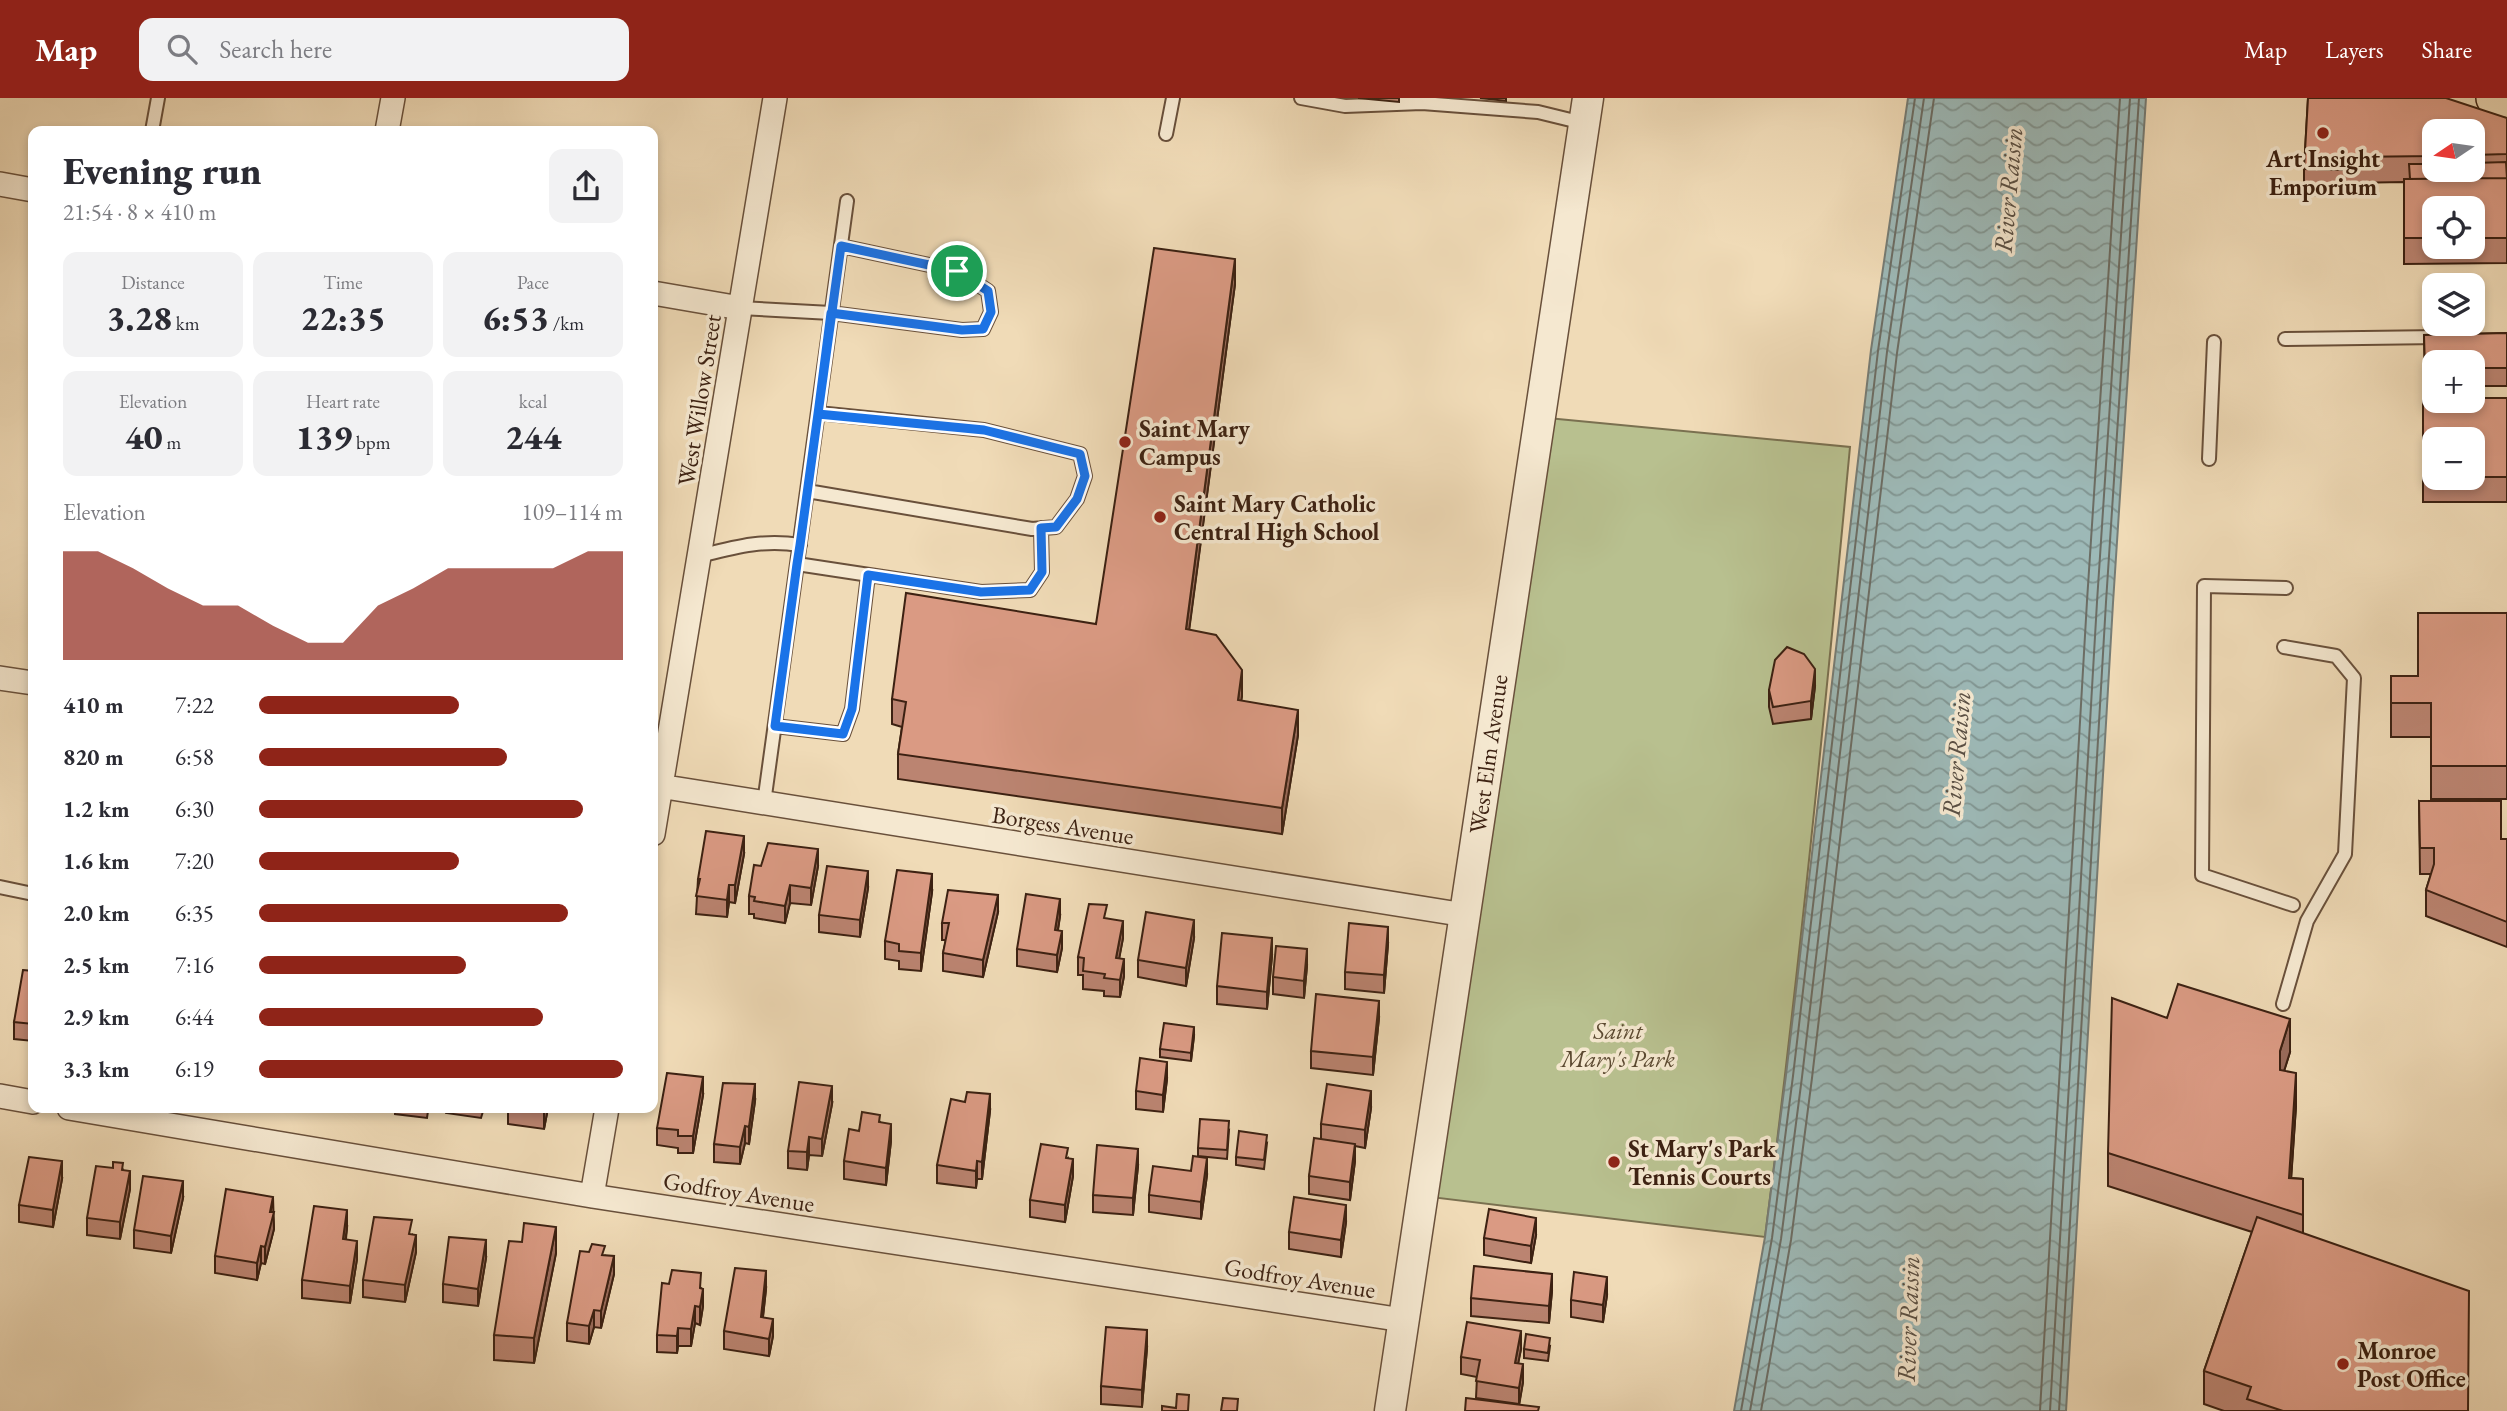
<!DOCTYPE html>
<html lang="en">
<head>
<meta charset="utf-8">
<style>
	:root { --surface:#fff; --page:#f2f2f3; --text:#2b2b33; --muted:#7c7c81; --accent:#8f2418 }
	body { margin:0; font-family:"EB Garamond",serif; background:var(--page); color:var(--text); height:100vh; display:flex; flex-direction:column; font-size:26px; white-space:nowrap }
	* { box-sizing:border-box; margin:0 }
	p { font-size:23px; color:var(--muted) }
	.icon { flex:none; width:38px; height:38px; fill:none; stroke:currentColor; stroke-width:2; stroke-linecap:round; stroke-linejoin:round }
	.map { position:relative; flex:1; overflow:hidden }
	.sheet { position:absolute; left:28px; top:28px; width:630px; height:987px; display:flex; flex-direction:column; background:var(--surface); border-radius:14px; box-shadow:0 4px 10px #0003 }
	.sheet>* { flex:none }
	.needle { width:46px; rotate:257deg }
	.fabs { position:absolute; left:2422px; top:21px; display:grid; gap:14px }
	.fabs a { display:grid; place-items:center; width:63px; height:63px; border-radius:14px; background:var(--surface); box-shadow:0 4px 10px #0003; font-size:35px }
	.pin { position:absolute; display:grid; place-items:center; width:60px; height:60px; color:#fff; margin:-30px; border:4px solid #fff; border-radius:50%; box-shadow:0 2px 7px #0007 }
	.round { display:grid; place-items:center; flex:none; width:74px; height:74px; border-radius:14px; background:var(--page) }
	.head { display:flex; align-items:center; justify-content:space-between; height:119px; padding:0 35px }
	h1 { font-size:38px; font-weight:800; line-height:52px }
	.metrics { display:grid; grid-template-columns:repeat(3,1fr); gap:10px; height:119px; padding:7px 35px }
	.metrics div { display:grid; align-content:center; border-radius:14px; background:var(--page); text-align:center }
	.metrics b { font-size:35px; font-weight:800 }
	.metrics small { font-size:19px; font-weight:400 }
	.metrics p { font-size:19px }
	.chart { height:196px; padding:14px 35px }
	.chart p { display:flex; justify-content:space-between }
	.chart svg { width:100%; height:126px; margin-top:7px; fill:var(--accent); opacity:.7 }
	ul { padding:0 35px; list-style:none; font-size:23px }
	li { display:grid; grid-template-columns:112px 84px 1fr; align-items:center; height:52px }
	li i { height:18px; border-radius:9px; background:var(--accent) }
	header { display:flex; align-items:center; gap:42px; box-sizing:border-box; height:98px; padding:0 35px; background:var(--accent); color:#fff }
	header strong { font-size:33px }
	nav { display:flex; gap:38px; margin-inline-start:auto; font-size:24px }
	.search { width:490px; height:63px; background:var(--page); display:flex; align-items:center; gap:18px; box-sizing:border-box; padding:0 24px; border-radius:14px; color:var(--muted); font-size:26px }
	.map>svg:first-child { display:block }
	.green { fill:#b8c08f; stroke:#7a7050; stroke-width:2 }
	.water { fill:url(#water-waves); stroke:#767c75; stroke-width:2 }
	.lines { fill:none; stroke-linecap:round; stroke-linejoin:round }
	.shore { stroke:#6c6d64; stroke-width:2 }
	.service-casing { stroke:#69503b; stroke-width:16 }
	.minor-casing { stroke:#69503b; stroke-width:26 }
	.tertiary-casing { stroke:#69503b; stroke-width:33 }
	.primary-casing { stroke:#3c2112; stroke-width:40 }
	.service { stroke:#f5e8d0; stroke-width:12 }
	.minor { stroke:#f5e8d0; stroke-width:23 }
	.tertiary { stroke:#f5e8d0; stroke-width:30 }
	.primary { stroke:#f0dbb7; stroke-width:37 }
	.wall { fill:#bb8471; stroke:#3c2112; stroke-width:2; fill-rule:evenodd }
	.shaded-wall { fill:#996c5c; stroke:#3c2112; stroke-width:2 }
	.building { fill:#da9a83; stroke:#3c2112; stroke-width:2 }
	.route-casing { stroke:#fff; stroke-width:14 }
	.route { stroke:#1a73e8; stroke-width:9 }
	.poi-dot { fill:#8f2418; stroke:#f5e8d0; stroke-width:2.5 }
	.labels { text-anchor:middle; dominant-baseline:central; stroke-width:7; stroke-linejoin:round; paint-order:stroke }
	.poi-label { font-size:24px; font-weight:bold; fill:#3c2112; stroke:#f5e8d0; text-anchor:start }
	.street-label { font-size:24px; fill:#3c2112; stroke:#f5e8d0 }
	.park-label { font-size:24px; font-style:italic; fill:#5b4931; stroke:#f5e8d0 }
	.water-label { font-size:26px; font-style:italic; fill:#594f44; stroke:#f5e8d0 }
</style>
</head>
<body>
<header>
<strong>Map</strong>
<div class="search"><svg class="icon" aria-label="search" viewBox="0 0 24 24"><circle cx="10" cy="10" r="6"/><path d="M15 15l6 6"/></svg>Search here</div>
<nav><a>Map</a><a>Layers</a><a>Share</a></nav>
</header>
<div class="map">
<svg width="2507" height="1313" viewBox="0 0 2507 1313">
	<defs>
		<pattern id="water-waves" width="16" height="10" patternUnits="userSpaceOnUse" patternTransform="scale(1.75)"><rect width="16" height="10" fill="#9db9b7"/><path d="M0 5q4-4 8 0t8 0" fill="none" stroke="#819693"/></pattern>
	</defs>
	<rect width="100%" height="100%" fill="#f0dbb7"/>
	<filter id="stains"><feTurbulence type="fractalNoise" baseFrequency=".00286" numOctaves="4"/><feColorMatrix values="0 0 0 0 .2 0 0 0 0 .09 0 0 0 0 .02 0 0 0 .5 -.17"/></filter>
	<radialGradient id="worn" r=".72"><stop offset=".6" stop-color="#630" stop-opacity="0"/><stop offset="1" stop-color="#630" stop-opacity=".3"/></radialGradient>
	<path class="green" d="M1537 319 1850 349C1825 613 1799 876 1765 1139L1422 1098Z"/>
	<path class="water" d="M1908 0H2146L2113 505 2066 1313H1734L1765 1139 1786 977 1871 252Z"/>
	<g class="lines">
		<path class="shore" d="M1741 1313 1772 1140 1793 978 1878 253 1915 0
			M1750 1313 1781 1141 1802 979 1887 254 1924 0
			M1761 1313 1791 1142 1812 980 1897 255 1934 0
			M2040 1313 2087 503 2120 0
			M2050 1313 2097 504 2130 0
			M2059 1313 2106 504 2139 0"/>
		<g class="service-casing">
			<path id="service" d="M1301 0 1345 8 1422 5 1538 14 1583 25
				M152 33 158 0
				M1166 36 1173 0
				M740 210 831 215 962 232 983 231 991 214 988 193 957 173 841 148
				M2285 241 2440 239
				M2209 361 2214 244
				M807 393 1032 431 1056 429 1077 401 1085 378 1080 356 984 332 818 315
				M699 458C735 449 763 441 800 447
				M797 466 981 494 1030 492 1042 474 1041 430
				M2286 490 2204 488 2202 777 2293 807
				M775 628 843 636 852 611 868 477
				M764 705 847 103
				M0 789 33 796
				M2283 906 2307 823 2345 756 2354 580 2336 558 2284 549"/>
		</g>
		<g class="minor-casing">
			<path id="minor" d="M387 33 393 0
				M0 86 33 92
				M653 195 740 210
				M0 580 33 585
				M653 687 1465 817
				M653 736 775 0
				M0 998 33 1004
				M69 1010 592 1098 1403 1222
				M592 1098 607 1010"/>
		</g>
		<g class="tertiary-casing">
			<path id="tertiary" d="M1390 1313C1455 875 1520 437 1588 0"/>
		</g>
		<g class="primary-casing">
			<path id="primary" d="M2495 0 2507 5"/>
		</g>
		<use href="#service" class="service"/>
		<use href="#minor" class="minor"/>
		<use href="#tertiary" class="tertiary"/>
		<use href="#primary" class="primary"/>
	</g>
	<path class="wall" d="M1358 0H1399V4Z
		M1480 0H1506V3Z
		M2308 0 2507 20V165L2404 166V84L2347 85V98L2304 97V71ZM2434 33H2473V72H2434ZM2434 110H2473V149H2434Z
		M1235 186 1189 531 1242 598 1241 602 1298 637 1282 736 898 681V656L902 629 892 626V601L1096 526Z
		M2507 235V288H2473V264H2434V288H2425L2424 237Z
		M2423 300H2507V404H2423ZM2434 341H2473V380H2434Z
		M2507 515V701H2431V639H2391V578H2418Z
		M1815 588 1811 621 1773 626 1769 609V592Z
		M2419 703 2501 741H2507V849L2426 818V792L2431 776H2420Z
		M744 756 735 805 729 804 727 819 696 816 698 781Z
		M761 768H818L811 807 790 805 785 825 754 820V816H749V798Z
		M868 790 860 839 819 834V817Z
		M932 794 921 873 899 871V863L885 861V843Z
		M998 814 983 879 943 873V855L946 842H942V825Z
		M1060 818 1058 832 1062 850 1057 874 1017 868V851Z
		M1107 821 1123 840 1119 860 1124 878 1120 899 1104 898V893L1083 891V877H1078V859Z
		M1194 840 1186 888 1138 879V862Z
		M1388 846 1384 895 1345 891V874Z
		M1272 858 1267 911 1217 906V888Z
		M1307 868 1304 900 1273 896V879Z
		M33 873V943L14 941V924Z
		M1379 920 1373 977 1311 970V953Z
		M2167 920 2290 954 2284 973 2296 1008 2291 1080 2303 1081V1135L2468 1313H2224L2204 1306V1273L2252 1134 2108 1088V1055Z
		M1194 938 1191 963 1160 959V951Z
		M1167 981 1163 1014 1136 1011V993Z
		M703 997 693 1055H678V1050L657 1047V1030Z
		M755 1003 749 1046 745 1045 740 1066 714 1064V1046Z
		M832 1006 822 1058 809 1057 807 1072 788 1070V1053Z
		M395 1010H434V1013H428L427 1020 395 1016Z
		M446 1010H484L481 1020 446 1015Z
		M508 1010H548L544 1031 508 1026Z
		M1371 1010 1365 1050 1355 1048V1063L1350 1102 1309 1096V1078L1321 1041V1026Z
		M990 1013 982 1081H977L976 1090 937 1085V1067Z
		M880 1024 891 1043 886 1087 844 1081V1063L859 1033Z
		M1229 1032 1227 1061 1198 1058V1050Z
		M1267 1045 1264 1071 1236 1067V1059Z
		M1068 1060 1073 1078 1065 1124 1030 1119V1102Z
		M1138 1068 1133 1117 1093 1114V1097Z
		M123 1072 130 1091 120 1141 87 1137V1120Z
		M1207 1077 1201 1121 1149 1114V1097Z
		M62 1081 53 1129 19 1124V1107Z
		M183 1100 171 1155 134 1150V1132Z
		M273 1114 274 1131 265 1166 261 1165 257 1182 215 1175V1158Z
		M1346 1124 1341 1159 1289 1151V1134Z
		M347 1130 346 1141 357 1161 350 1205 302 1200V1182Z
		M412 1137 416 1154 405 1204 363 1199V1182Z
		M1536 1137 1531 1165 1484 1157V1140Z
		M556 1155 534 1265 494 1262V1237Z
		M605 1158 614 1176 601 1230 594 1229 589 1246 567 1243V1225Z
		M486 1160 478 1208 443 1204V1186Z
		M701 1191 703 1208 700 1227 695 1225 691 1248H678L677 1255 657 1254V1237Z
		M766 1191 763 1219 773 1238 769 1258 724 1251V1233Z
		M1552 1193 1549 1225 1471 1218V1200Z
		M1607 1197 1603 1224 1571 1219V1202Z
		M1550 1248 1548 1263 1524 1260V1251Z
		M1147 1250 1142 1309 1101 1306V1288Z
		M1521 1251 1518 1265 1523 1284 1519 1306 1476 1300 1477 1279 1461 1276V1259Z"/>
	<path class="shaded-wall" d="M1235 161V186L1186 556V531Z
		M1815 571V588L1811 621V603Z
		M1242 572V598L1238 627V602Z
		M1298 612V637L1282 736V710Z
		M744 738V756L735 805V787Z
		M818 751V768L811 807V790Z
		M868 773V790L860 839V822Z
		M932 776V794L921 873V855Z
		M729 787V804L727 819V802Z
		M790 787V805L785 825V808Z
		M998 797V814L983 879V862Z
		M1060 801V818L1055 849V832Z
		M1194 822V840L1186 888V870Z
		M1123 823V840L1116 878V860Z
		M1388 829V846L1384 895V877Z
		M1062 833V850L1057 874V857Z
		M1272 840V858L1267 911V894Z
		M1307 851V868L1304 900V883Z
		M1124 861V878L1120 899V882Z
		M1379 903V920L1373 977V959Z
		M2290 921V954L2280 986V953Z
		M1194 929V938L1191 963V955Z
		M1167 964V981L1163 1014V997Z
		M2296 975V1008L2289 1113V1080Z
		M703 979V997L693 1055V1038Z
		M755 986V1003L749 1046V1029Z
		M832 988V1006L822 1058V1041Z
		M1371 993V1010L1365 1050V1032Z
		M990 996V1013L982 1081V1064Z
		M545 1010H548L544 1031V1013Z
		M891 1026V1043L886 1087V1070Z
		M745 1028V1045L740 1066V1049Z
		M809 1039V1057L807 1072V1054Z
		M1355 1046V1063L1350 1102V1084Z
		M1138 1051V1068L1133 1117V1100Z
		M1207 1060V1077L1201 1121V1104Z
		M1073 1061V1078L1065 1124V1107Z
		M62 1063V1081L53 1129V1112Z
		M977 1063V1081L976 1090V1073Z
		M130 1073V1091L120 1141V1124Z
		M183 1083V1100L171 1155V1138Z
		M273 1099 274 1131 265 1166V1149Z
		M1346 1107V1124L1341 1159V1142Z
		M347 1112V1130L343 1158V1141Z
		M1536 1120V1137L1531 1165V1148Z
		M556 1129V1155L534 1265V1240Z
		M416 1137V1154L405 1204V1187Z
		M486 1142V1160L478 1208V1191Z
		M357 1143V1161L350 1205V1188Z
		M261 1148V1165L257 1182V1165Z
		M614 1158V1176L601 1230V1213Z
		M766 1173V1191L761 1236V1219Z
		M1552 1176V1193L1549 1225V1208Z
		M1607 1179V1197L1603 1224V1207Z
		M703 1191V1208L700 1227V1209Z
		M695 1208V1225L691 1248V1231Z
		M594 1212V1229L589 1246V1228Z
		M773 1221V1238L769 1258V1241Z
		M678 1230V1248L677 1255V1238Z
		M1147 1232V1250L1142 1309V1292Z
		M1521 1233V1251L1515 1282V1265Z
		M1523 1266V1284L1519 1308V1290Z"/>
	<path class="building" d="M2308 0H2446L2507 20V56L2473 57V33H2434V58L2347 59V72L2304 71Z
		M2506 64 2507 80 2410 81 2409 66H2434V72H2473V65Z
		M2507 80V140H2473V110H2434V140H2404V81Z
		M1154 150 1235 161 1186 531 1216 537 1242 572 1238 602 1298 612 1282 710 898 656 906 604 892 601 906 495 1096 526Z
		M2507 235V270H2473V264H2434V271H2425L2424 237Z
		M2423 300H2434V303H2473V300H2507V379H2473V341H2434V379H2423Z
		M2418 515H2507V668H2431V605H2391V578H2418Z
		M1787 549 1804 556 1815 571 1811 603 1773 609 1769 592 1775 562Z
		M2419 703H2501V741H2507V824L2426 792 2434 766V750H2420Z
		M706 733 744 738 735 787H729L727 802 696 798 700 781H698Z
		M768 745 818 751 811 790 790 787 785 808 754 803 755 799 749 798 754 767 761 768Z
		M827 768 868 773 860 822 819 817Z
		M897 772 932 776 921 855 899 853V846L885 843Z
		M948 792 998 797 983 862 943 855 949 825H942Z
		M1026 796 1060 801 1055 832 1062 833 1057 857 1017 851Z
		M1089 806 1107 807 1104 820 1123 823 1116 860 1124 861 1120 882 1104 880 1105 876 1083 873 1084 860 1078 859Z
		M1146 814 1194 822 1186 870 1138 862Z
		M1349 825 1388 829 1384 877 1345 874Z
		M1222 835 1272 840 1267 894 1217 888Z
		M1276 848 1307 851 1304 883 1273 879Z
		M23 872 33 873V926L14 924Z
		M2178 886 2290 921 2280 953V972L2296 975 2289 1080 2303 1081V1117L2108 1055 2112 900 2167 920Z
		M1316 896 1379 903 1373 959 1311 953Z
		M1164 925 1194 929 1191 955 1160 951Z
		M1140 960 1167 964 1163 997 1136 993Z
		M667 975 703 979 693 1038H678V1032L657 1030Z
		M799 984 832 988 822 1041 809 1039 807 1054 788 1053Z
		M723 985 755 986 749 1029 745 1028 740 1049 714 1046Z
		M1327 986 1371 993 1365 1032 1321 1026Z
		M967 994 990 996 982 1064 977 1063 976 1073 937 1067 951 1001 965 1004Z
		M514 1010H545L544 1013Z
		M862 1014 880 1017 879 1024 891 1026 886 1070 844 1063 849 1031 859 1033Z
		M1200 1021 1229 1023 1227 1052 1198 1050Z
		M1239 1033 1267 1037 1264 1062 1236 1059Z
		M1314 1040 1355 1046 1350 1084 1309 1078Z
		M1041 1046 1068 1050 1066 1060 1073 1061 1065 1107 1030 1102Z
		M1097 1047 1138 1051 1133 1100 1093 1097Z
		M1193 1058 1207 1060 1201 1104 1149 1097 1153 1068 1191 1073Z
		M29 1059 62 1063 53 1112 19 1107Z
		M113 1064 123 1065 122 1072 130 1073 120 1124 87 1120 96 1068 113 1070Z
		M143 1078 183 1083 171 1138 134 1132Z
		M226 1091 273 1099 270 1114H274L265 1149 261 1148 257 1165 215 1158Z
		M1294 1099 1346 1107 1341 1142 1289 1134Z
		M314 1108 347 1112 343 1141 357 1143 350 1188 302 1182Z
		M1489 1111 1536 1120 1531 1148 1484 1140Z
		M374 1119 412 1122 409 1136 416 1137 405 1187 363 1182Z
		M2257 1119 2469 1193 2468 1313H2283L2247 1301 2251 1289 2204 1273Z
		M524 1125 556 1129 534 1240 494 1237 509 1143 522 1144Z
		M449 1139 486 1142 478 1191 443 1186Z
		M592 1146 605 1148 602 1157 614 1158 601 1213 594 1212 589 1228 567 1225 580 1153 589 1154Z
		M1474 1168 1552 1176 1549 1208 1471 1200Z
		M735 1170 766 1173 761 1219 773 1221 769 1241 724 1233Z
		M672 1172 701 1175 700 1190 703 1191 700 1209 695 1208 691 1231 678 1230 677 1238 657 1237 662 1185 669 1186Z
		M1574 1174 1607 1179 1603 1207 1571 1202Z
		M1467 1224 1521 1233 1515 1265 1523 1266 1519 1290 1476 1283 1480 1262 1461 1259Z
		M1106 1229 1147 1232 1142 1292 1101 1288Z
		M1526 1236 1550 1240 1548 1255 1524 1251Z
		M1177 1296 1189 1297 1188 1313H1162V1308L1176 1310Z
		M1223 1300 1238 1301 1237 1313H1221Z
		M1466 1300 1539 1309 1538 1313H1465Z"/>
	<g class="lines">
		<g class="route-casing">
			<path id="route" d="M957 173 841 148 800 447 797 466 775 628 843 636 852 611 868 477 981 494 1030 492 1042 474 1041 430 1056 429 1077 401 1085 378 1080 356 984 332 818 316 831 215 962 232 983 231 991 214 988 193 957 173"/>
		</g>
		<use href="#route" class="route"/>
	</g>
	<g class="poi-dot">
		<circle cx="2323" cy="35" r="7"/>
		<circle cx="1125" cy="344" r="7"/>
		<circle cx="1160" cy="419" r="7"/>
		<circle cx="1614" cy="1064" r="7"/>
		<circle cx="2343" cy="1266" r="7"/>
	</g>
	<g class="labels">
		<g class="poi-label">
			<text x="2323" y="60" text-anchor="middle">Art Insight<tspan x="2323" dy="28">Emporium</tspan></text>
			<text x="1139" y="330">Saint Mary<tspan x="1139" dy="28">Campus</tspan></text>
			<text x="1174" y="405">Saint Mary Catholic<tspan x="1174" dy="28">Central High School</tspan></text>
			<text x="1628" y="1050">St Mary's Park<tspan x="1628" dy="28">Tennis Courts</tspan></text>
			<text x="2357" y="1252">Monroe<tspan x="2357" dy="28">Post Office</tspan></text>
		</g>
		<g class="street-label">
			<text transform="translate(699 302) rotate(-81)">West Willow Street</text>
			<text transform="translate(1488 656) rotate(-82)">West Elm Avenue</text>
			<text transform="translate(1063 727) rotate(9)">Borgess Avenue</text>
			<text transform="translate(739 1094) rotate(9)">Godfroy Avenue</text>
			<text transform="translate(1300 1180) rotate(9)">Godfroy Avenue</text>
		</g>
		<g class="park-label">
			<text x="1618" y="932">Saint<tspan x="1618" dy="28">Mary's Park</tspan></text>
		</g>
		<g class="water-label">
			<text transform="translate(2008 92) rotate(-85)">River Raisin</text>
			<text transform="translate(1956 656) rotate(-85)">River Raisin</text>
			<text transform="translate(1908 1221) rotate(-88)">River Raisin</text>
		</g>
	</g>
	<rect width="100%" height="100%" filter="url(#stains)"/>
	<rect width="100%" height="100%" fill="url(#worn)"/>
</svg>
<div class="fabs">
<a><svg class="needle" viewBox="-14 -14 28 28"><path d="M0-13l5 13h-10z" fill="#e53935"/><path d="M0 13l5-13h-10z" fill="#7c7c81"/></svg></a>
<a><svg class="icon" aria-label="locate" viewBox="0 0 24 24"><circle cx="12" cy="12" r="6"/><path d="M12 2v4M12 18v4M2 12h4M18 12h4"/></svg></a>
<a><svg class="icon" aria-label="layers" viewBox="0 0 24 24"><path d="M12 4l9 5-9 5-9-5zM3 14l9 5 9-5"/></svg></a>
<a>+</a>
<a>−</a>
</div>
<div class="pin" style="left:957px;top:173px;background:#1e9e55"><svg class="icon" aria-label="arrive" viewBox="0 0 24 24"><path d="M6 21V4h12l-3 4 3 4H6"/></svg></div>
<section class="sheet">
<div class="head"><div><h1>Evening run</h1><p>21:54 · 8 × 410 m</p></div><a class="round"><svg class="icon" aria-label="share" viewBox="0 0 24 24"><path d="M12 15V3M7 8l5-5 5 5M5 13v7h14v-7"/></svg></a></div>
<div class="metrics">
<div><p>Distance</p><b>3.28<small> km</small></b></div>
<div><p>Time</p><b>22:35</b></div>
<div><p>Pace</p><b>6:53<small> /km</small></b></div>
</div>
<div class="metrics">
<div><p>Elevation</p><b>40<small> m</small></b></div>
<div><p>Heart rate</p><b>139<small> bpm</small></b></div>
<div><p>kcal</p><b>244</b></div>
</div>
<div class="chart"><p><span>Elevation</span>109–114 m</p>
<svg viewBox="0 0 160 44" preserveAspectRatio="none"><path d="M0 44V6L10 6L20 12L30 19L40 25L50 25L60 32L70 38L80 38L90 25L100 19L110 12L120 12L130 12L140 12L150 6L160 6V44z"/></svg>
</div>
<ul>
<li><b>410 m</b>7:22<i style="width:55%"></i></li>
<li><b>820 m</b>6:58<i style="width:68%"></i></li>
<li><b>1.2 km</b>6:30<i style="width:89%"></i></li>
<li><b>1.6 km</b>7:20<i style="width:55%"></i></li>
<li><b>2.0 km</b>6:35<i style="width:85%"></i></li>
<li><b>2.5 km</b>7:16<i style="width:57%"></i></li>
<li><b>2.9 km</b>6:44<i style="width:78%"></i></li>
<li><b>3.3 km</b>6:19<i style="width:100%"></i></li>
</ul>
</section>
</div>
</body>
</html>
